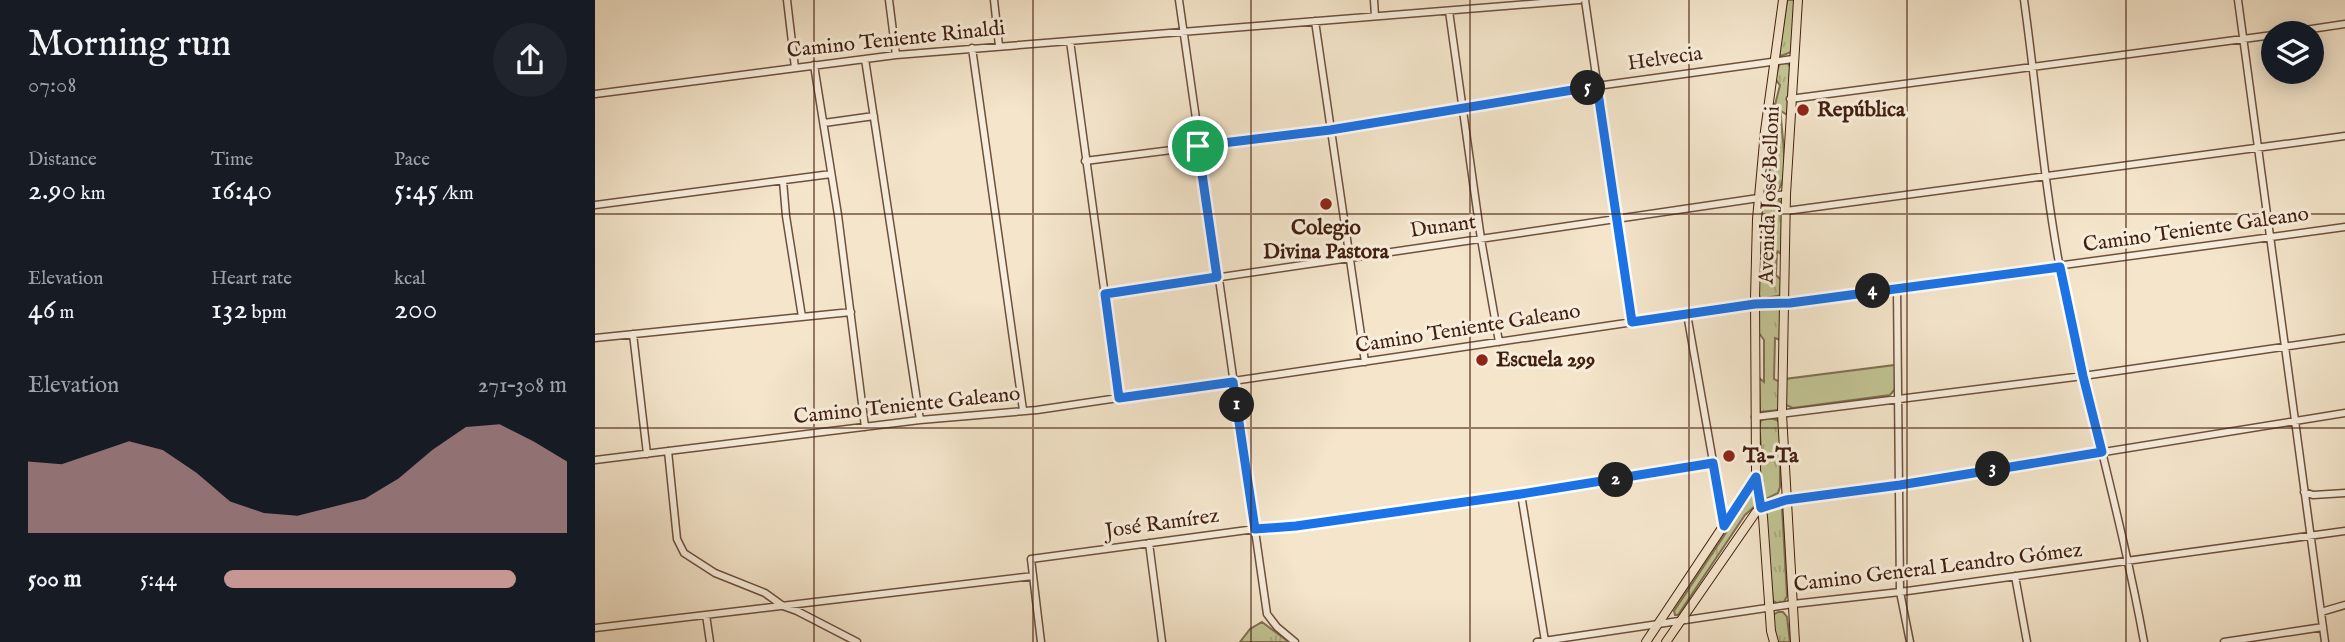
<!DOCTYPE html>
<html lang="en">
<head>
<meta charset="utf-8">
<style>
	:root { --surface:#171b24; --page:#20242c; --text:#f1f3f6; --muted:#9ea1a6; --accent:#c59692 }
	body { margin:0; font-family:"IM FELL English",serif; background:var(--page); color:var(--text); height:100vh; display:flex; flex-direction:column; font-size:26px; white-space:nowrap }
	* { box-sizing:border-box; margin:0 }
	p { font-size:23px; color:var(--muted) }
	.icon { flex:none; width:38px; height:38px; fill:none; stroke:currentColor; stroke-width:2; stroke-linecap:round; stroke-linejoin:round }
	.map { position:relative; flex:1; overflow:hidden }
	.side { display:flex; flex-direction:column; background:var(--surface); width:595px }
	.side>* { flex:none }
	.controls { position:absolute; left:1666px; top:21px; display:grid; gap:14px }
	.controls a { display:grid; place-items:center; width:63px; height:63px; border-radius:50%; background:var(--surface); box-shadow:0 4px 18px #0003; font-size:35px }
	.pin { position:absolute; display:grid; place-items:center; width:60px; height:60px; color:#fff; margin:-30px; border:4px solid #fff; border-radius:50%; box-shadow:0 2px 7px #0007 }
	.km { position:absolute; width:35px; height:35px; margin:-18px; border-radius:50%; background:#222; color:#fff; font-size:19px; line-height:35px; text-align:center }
	.round { display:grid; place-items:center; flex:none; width:74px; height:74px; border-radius:37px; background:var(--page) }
	.head { display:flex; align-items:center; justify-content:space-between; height:119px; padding:0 28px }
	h1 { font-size:38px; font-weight:600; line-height:52px }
	.stats { display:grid; grid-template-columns:repeat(3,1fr); gap:10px; height:119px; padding:7px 28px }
	.stats div { display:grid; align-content:center }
	.stats b { font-size:30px; font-weight:600 }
	.stats small { font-size:19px; font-weight:400 }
	.stats p { font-size:19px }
	.chart { height:196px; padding:14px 28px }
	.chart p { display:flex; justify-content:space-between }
	.chart svg { width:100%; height:126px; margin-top:7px; fill:var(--accent); opacity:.7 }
	ul { padding:0 28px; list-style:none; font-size:23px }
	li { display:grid; grid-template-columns:112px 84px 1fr; align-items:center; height:52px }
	li i { height:18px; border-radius:9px; background:var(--accent) }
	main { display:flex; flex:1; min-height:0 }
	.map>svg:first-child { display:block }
	.grass { fill:url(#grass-tufts); stroke:#817150; stroke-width:2 }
	.park { fill:#c1c393; stroke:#817150; stroke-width:2 }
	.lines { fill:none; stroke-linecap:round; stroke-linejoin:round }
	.minor-casing { stroke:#6e503d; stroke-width:9 }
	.major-casing { stroke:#411f0e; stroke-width:10 }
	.minor { stroke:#f8eedd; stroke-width:6 }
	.major { stroke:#f4e5cb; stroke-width:8 }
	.route-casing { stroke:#fff; stroke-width:14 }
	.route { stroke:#1a73e8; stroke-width:9 }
	.grid { fill:none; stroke:#411f0e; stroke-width:2; stroke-opacity:0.55 }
	.poi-dot { fill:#8f2418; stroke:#f8eedd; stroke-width:2.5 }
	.labels { text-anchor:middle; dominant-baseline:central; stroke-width:6; stroke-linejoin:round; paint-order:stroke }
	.street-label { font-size:21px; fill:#411f0e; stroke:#f8eedd }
	.poi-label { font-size:21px; font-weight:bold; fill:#411f0e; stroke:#f8eedd; text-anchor:start }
</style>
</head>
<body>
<main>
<section class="side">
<div class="head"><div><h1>Morning run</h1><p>07:08</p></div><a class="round"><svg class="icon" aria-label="share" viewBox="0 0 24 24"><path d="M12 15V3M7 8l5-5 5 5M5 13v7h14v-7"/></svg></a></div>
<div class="stats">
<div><p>Distance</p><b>2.90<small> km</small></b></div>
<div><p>Time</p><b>16:40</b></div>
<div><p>Pace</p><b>5:45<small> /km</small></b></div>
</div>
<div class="stats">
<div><p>Elevation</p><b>46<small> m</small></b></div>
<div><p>Heart rate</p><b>132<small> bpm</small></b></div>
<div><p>kcal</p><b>200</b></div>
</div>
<div class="chart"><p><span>Elevation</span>271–308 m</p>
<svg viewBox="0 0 160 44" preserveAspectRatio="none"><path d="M0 44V19L10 20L20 16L30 12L40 15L50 23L60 33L70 37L80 38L90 35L100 32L110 25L120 15L130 7L140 6L150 12L160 19V44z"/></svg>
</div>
<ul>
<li><b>500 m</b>5:44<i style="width:85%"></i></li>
</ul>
</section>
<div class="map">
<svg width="1750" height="642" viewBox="0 0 1750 642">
	<defs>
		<pattern id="grass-tufts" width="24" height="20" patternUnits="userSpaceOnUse" patternTransform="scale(1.75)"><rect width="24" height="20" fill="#c1c393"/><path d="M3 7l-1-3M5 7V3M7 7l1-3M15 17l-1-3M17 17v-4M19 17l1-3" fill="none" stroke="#a7a77e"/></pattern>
	</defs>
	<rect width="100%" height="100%" fill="#f4e5cb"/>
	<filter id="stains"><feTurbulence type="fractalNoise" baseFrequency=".00286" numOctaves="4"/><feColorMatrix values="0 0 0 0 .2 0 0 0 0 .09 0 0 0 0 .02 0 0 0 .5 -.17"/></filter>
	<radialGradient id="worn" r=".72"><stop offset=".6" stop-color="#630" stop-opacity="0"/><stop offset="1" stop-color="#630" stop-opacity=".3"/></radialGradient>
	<path class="grass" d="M1192 0H1201L1196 52 1186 56 1184 53Z
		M1185 62H1192L1195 67 1192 115 1186 111C1185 130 1197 180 1181 192L1172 194 1167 190 1169 175 1174 179 1176 157 1170 152 1176 101 1180 105 1185 85 1180 79Z
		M1181 198 1187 203V255L1182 251 1181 275 1187 281 1186 295 1166 299 1164 295V277L1170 280 1169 246 1165 242 1167 204 1170 200Z
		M1183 305 1186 308 1185 340 1180 338 1179 379 1185 382 1184 410 1165 412 1164 378 1169 382V340L1164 333V308L1167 306Z
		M1175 418 1182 420 1185 424V487L1183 493 1171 499 1167 497 1163 453 1166 449 1165 433 1163 432 1166 420Z
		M1159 493 1161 505 1150 515 1083 615H1080L1079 611 1156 495Z
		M1183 507 1187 508 1192 596 1189 602 1184 604 1178 601 1170 513Z
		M1183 612H1188L1192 617 1195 642H1182L1178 634V615Z
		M667 622 694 642H645L655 629Z"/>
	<path class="park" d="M1300 365V389L1295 395 1198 408 1191 405 1190 379Z"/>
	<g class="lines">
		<g class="minor-casing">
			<path id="minor" d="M192 0 200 68
				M294 0 301 55
				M399 0 404 46
				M584 0 672 614 682 627 700 642
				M779 0 780 16
				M990 0 1037 322
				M1429 0C1442 93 1449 187 1467 279 1492 401 1527 520 1549 642
				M1643 0 1730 642
				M854 11 886 239 904 342
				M720 21 770 362
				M1689 33 1750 24
				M475 41 524 398
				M377 48 428 410
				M270 59 325 420
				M219 65 243 215 270 427
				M0 94 301 55 984 0
				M1195 99 1678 35
				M229 123 279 116
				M490 161 735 130 1002 86 1198 59
				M188 181 191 216 207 317
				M0 205 236 174
				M1191 211 1750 136
				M1302 288 1305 592 1315 642
				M510 294 1191 194
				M1092 314 1129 524
				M38 334 52 454
				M0 338 256 312
				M1160 417 1488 376 1750 338
				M73 451 82 539 89 553 120 573 170 593 188 606 202 611 262 642
				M0 460 325 420 442 410 1160 304 1195 302 1750 227
				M1709 492 1718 495 1750 493
				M926 494 950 641
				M1190 500 1305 485 1750 413
				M554 543 567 642
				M1420 576 1432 642
				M1726 612 1750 605
				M111 615 115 642
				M0 628 438 576
				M446 642 436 559 660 529 701 526 926 494 1118 463
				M942 642 1198 604 1305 592 1750 531
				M1629 642 1728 627"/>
		</g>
		<g class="major-casing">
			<path id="major" d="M1051 642 1161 477
				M1071 642 1161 512 1178 503 1190 500
				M1179 642 1176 631 1168 517 1161 470 1160 298 1162 219 1170 131 1188 0
				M1200 642 1187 414 1191 194 1203 0"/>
		</g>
		<use href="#minor" class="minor"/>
		<use href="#major" class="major"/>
	</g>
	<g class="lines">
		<g class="route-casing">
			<path id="route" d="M1002 86 1037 322 1160 304 1195 303 1465 267 1488 376 1507 452 1305 485 1191 500 1166 508 1161 477 1129 526 1118 463 926 494 701 526 660 529 638 382 524 398 510 294 622 277 603 146 735 130Z"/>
		</g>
		<use href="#route" class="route"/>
	</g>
	<path class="grid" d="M219 0V642M438 0V642M656 0V642M875 0V642M1094 0V642M1312 0V642M1531 0V642M0 214H1750M0 428H1750"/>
	<g class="poi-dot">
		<circle cx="1208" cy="110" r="7"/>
		<circle cx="731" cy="204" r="7"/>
		<circle cx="887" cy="360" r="7"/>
		<circle cx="1134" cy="456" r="7"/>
	</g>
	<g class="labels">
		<g class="street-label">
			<text transform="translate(301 40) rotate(-6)">Camino Teniente Rinaldi</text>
			<text transform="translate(1070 59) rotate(-8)">Helvecia</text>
			<text transform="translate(1175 195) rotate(-88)">Avenida José Belloni</text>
			<text transform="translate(848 227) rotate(-8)">Dunant</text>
			<text transform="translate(1601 230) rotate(-8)">Camino Teniente Galeano</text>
			<text transform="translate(873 329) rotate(-9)">Camino Teniente Galeano</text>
			<text transform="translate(312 406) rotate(-6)">Camino Teniente Galeano</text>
			<text transform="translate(567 524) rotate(-8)">José Ramírez</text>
			<text transform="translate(1343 568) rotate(-7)">Camino General Leandro Gómez</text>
		</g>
		<g class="poi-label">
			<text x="1222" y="110">República</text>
			<text x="731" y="228" text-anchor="middle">Colegio<tspan x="731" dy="24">Divina Pastora</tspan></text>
			<text x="901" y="360">Escuela 299</text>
			<text x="1148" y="456">Ta-Ta</text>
		</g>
	</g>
	<rect width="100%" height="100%" filter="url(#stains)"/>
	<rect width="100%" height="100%" fill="url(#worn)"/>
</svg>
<div class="controls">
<a><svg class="icon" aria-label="layers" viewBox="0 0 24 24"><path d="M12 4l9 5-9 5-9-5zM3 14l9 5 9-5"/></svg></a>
</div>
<div class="pin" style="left:603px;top:146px;background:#1e9e55"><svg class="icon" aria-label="arrive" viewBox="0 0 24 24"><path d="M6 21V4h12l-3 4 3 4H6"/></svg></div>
<b class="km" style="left:642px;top:405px">1</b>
<b class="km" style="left:1021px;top:480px">2</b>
<b class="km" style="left:1398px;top:469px">3</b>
<b class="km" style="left:1278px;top:291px">4</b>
<b class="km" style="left:993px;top:88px">5</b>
</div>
</main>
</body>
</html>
